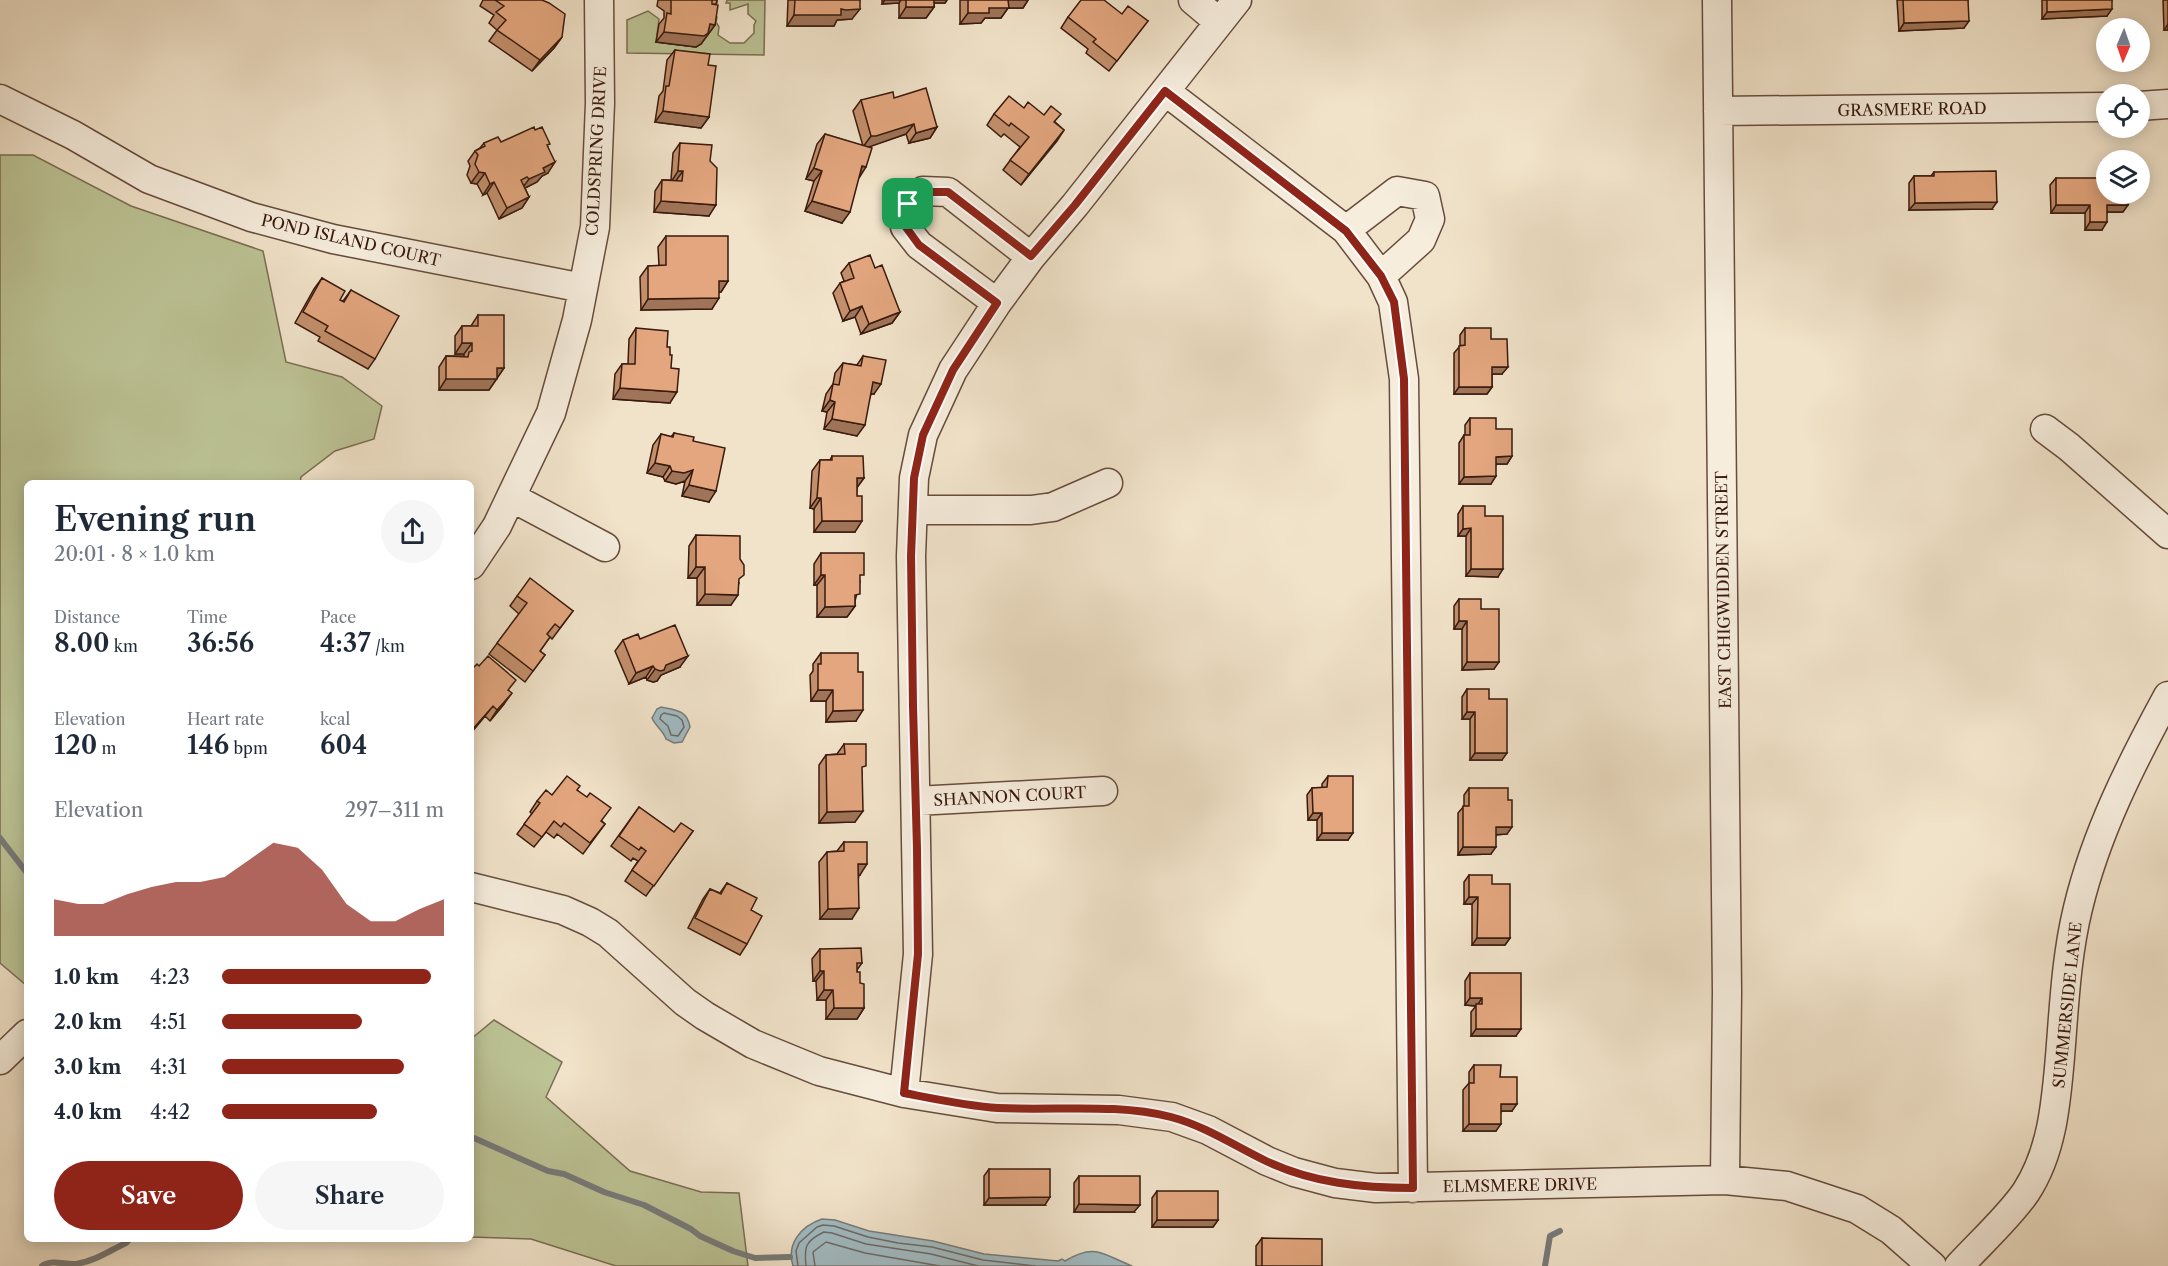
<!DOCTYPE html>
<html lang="en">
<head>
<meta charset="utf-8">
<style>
	:root { --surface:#fff; --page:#f6f6f7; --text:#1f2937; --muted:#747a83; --accent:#8f2418 }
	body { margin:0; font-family:"Libre Caslon Text",serif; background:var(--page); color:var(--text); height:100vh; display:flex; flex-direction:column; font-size:22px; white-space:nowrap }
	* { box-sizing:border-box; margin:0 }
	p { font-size:20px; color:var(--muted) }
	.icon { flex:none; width:33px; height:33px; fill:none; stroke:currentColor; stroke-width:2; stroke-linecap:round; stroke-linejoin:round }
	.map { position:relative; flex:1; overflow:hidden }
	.side { position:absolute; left:24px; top:480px; width:450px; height:762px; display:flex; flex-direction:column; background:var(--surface); border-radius:9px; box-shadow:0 3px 15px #0003 }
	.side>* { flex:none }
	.needle { width:39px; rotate:182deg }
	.fabs { position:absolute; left:2096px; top:18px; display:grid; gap:12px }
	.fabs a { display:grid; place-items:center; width:54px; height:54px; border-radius:50%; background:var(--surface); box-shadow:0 3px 15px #0003; font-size:30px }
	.pin { position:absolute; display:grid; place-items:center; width:51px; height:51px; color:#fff; margin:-26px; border-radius:12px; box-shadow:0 3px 9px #0006 }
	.round { display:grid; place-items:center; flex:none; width:63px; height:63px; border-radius:32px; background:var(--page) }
	.overview { display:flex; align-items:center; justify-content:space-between; height:102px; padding:0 30px }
	h1 { font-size:33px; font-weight:600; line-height:45px }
	.metrics { display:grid; grid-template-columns:repeat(3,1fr); gap:9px; height:102px; padding:6px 30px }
	.metrics div { display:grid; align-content:center }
	.metrics b { font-size:26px; font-weight:600 }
	.metrics small { font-size:16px; font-weight:400 }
	.metrics p { font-size:16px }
	.chart { height:168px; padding:12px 30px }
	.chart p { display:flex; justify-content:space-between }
	.chart svg { width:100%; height:108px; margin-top:6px; fill:var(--accent); opacity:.7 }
	.primary-button { display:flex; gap:12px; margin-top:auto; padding:12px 30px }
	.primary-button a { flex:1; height:69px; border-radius:36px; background:var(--accent); color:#fff; font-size:24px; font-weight:600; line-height:69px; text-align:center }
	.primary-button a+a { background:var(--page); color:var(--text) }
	ul { padding:0 30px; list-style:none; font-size:20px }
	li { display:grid; grid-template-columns:96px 72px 1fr; align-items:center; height:45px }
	li i { height:15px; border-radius:8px; background:var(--accent) }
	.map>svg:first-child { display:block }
	.green { fill:#bcc395; stroke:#7a6e52; stroke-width:1.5 }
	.water { fill:#a1bbc2; stroke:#777b7a; stroke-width:1.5 }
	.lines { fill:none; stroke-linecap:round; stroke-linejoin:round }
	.shore { stroke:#6d6a68; stroke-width:1.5 }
	.stream { stroke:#777b7a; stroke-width:6 }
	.minor-casing { stroke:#674c3d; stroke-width:31 }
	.minor { stroke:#f6eddd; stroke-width:28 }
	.wall { fill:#c38f6c; stroke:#391a0e; stroke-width:1.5 }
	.shaded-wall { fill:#9f7458; stroke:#391a0e; stroke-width:1.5 }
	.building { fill:#e3a67e; stroke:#391a0e; stroke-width:1.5 }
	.route-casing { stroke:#fff; stroke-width:12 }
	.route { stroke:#8f2418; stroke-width:8 }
	.labels { text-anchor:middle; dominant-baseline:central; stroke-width:4.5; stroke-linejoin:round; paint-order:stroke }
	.street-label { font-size:16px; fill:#391a0e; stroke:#f6eddd }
</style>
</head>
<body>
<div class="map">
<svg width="2168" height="1266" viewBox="0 0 2168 1266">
	<rect width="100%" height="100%" fill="#f1e3ca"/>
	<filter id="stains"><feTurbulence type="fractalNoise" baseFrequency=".00333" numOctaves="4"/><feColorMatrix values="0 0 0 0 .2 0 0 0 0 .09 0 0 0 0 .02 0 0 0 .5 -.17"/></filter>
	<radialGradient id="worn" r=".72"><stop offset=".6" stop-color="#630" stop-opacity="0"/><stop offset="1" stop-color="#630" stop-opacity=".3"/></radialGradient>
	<path class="green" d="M727 0H765L764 55 627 53V20L648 11 659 19 656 42 696 47 701 44 710 15 717 17 716 22 719 27 718 35 730 43H744L754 33V25L756 21 748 14V4L730 10V3H726Z
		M0 155H33L131 206 263 251 286 362 342 377 382 406 374 439 335 451 301 477 300 483H27V986L0 963Z
		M494 1020 562 1062 546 1097 630 1171 701 1192 739 1193 748 1266H616L531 1239 471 1237V1039Z"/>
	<path class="water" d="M661 707C676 710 687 710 690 727L682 742 674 743 666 739C663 730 656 727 652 718L657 709Z
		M822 1219 835 1220 869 1231 933 1241 984 1254 1058 1261 1062 1259 1065 1261C1095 1243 1102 1254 1132 1266H793C786 1244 801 1226 822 1219Z"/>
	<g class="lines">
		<path class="shore" d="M664 713 677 716 682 720 684 727 678 736 671 735 668 726 660 719 661 715Z
			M798 1266 796 1251 799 1243 817 1227 823 1225 834 1226 868 1237 898 1243 932 1247 983 1260 1035 1266
			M806 1266C804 1247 805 1241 824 1232L832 1233 866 1244 931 1254 978 1266
			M815 1266 813 1252 826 1242 865 1253 940 1266"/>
		<path class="stream" d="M0 838 27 873
			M474 1138 548 1171 564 1174 604 1192 644 1205 691 1229 700 1236 733 1251 755 1258 790 1257
			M42 1266C52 1259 65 1265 76 1264 95 1261 109 1251 126 1243L130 1239
			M1545 1266 1550 1236 1560 1231"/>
		<g class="minor-casing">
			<path id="minor" d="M1193 0 1219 22
				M1717 0 1727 992 1725 1180
				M1165 91 1346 230 1381 276 1393 302 1404 379 1413 1188
				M0 99 73 135 149 179 251 217 333 239 583 288
				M2139 106 2168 104
				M1718 111 2106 107
				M1346 230 1397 191 1425 196 1430 219 1421 240 1381 276
				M997 303 919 245 905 227 907 204 923 191 948 192 1031 257
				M2045 429 2069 447 2168 534
				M511 497 605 547
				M913 510H1031L1053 507 1108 483
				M471 565 497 526 551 413 577 320 595 227 600 103 599 0
				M916 801 1103 791
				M471 887 563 910 590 922 608 933 685 1002 705 1016 753 1044 819 1071 904 1093 997 1108 1119 1110 1172 1117 1208 1130 1267 1161 1294 1172 1335 1183 1376 1188 1725 1180 1787 1186 1857 1209 1891 1230 1932 1266
				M0 1060 27 1034
				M904 1093 918 954 911 556 914 478 923 435 953 370 997 303 1031 257 1075 205 1237 0
				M1959 1266C1980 1243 2009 1217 2026 1192 2052 1152 2056 1104 2060 1057 2064 1008 2066 957 2078 908 2096 833 2131 764 2168 696"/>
		</g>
		<use href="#minor" class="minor"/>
	</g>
	<path class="wall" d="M483 0H542L562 37 554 48 532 71 489 41 497 30 489 23 494 15 480 6Z
		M658 0H718H717L715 25 701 44 696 47 656 42 659 24 664 18V11L657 6Z
		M788 0H860L852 19 837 20 834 26H787Z
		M882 0H947L945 3H934V7L926 18H899V3L882 4Z
		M960 0H1028L1023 8H1008L1001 18H985L981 23 960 24Z
		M1897 0H1968L1964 28 1899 31Z
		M2042 0H2112L2107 16 2042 19Z
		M2163 0H2168V30H2164Z
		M1122 14 1148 21 1109 71 1086 53 1088 49 1061 28 1068 17Z
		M675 50 708 65 709 117 701 128 655 122 659 96 663 91 667 60Z
		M894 98 937 127 930 138 909 143 906 134 867 147 858 178 842 223 805 211 814 181 806 179 817 144 825 134 863 146 853 111 861 100Z
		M1024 108 1055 122 1064 130 1021 185 1003 170 1020 147 1004 134 1001 137 987 125 994 114Z
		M501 142 548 147V173L542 176 537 182 525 188 529 197 522 208 499 219 487 193 483 195 477 184 471 183 467 175 470 166 468 161 475 151 480 148 484 143Z
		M680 143 710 161 709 216 654 212 655 191 662 180H671L673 153Z
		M1934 172 1992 209 1909 210V183L1914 176H1931Z
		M2056 178 2123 212H2107L2102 230H2085V213H2051L2050 185Z
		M666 236 728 281 721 292H719L712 309 641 310 640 277 648 266H659L658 247Z
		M849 263 875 268 900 312 892 323 861 334 855 317 843 321 833 293 840 283 844 281 841 273Z
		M322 278 340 300 343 301 351 290 375 359 368 369 318 341 320 337 295 323 314 289Z
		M478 315 504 368 489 390H439V367L446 356H464V354H455V336L462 326H471Z
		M636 328 667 347 670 355V403L613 399 615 374 622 364H628L629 339Z
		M1465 328 1491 339 1502 374H1492V387L1487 394H1454V353L1460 346V335Z
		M863 356 874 394H871L857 436 824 429 827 412 822 411 826 394 833 384 835 373 843 363 857 365Z
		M1470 418 1512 456 1507 464H1496L1491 484H1459V443L1464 435H1465V425Z
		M674 433 693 441 709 502 682 496 685 481 676 484 665 481 663 477 647 473 653 445 661 434 671 437Z
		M832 456 864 478 857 487 855 532H814V509L810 508 812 471 820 460H830Z
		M1463 506 1498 577 1466 576V536H1458V514Z
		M696 535 739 583 731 605H697V578H688L689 546Z
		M821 553 860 581 855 601V606L847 617H817V585H814V564Z
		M517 596 573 611 552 639 550 637 540 651 545 655 525 682 489 654 519 614 510 606Z
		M1459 599 1481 609 1494 669 1462 670V629H1454V606Z
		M640 639 680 667 661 675 657 681 653 682 647 680 646 677 629 684 615 651 623 640Z
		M821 653 856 721 826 722V701H811L810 675 813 671V664Z
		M471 670 509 691 504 704 490 721 485 716 471 733Z
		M1467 689 1489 699 1502 760H1470V719H1462V697Z
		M844 744 862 772 855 822 819 823V765L826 755 837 754Z
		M1328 776 1348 840H1317V820H1308L1307 795 1312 788H1322V784Z
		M1469 788 1507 834 1496 835 1491 854 1458 855V813L1464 806V795Z
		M577 790 602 821 605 824 583 854 557 834 554 838 546 832 534 847 517 834 532 814 530 812 537 801 552 795Z
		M639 807 674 832 693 831 646 896 625 881 638 861 633 858 631 861 611 846Z
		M844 842 860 875H859L852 919H820L819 862 827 852 837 851Z
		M1469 875 1510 938 1505 945H1472V904H1464V882Z
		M727 883 751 910 747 944 740 955 688 928 703 899 710 889 720 893Z
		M820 949 862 963 857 970 864 1008 857 1019H826V1000H817L816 981H813L812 959Z
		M1470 973 1516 1036H1471V1012L1476 1006 1465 1005V981Z
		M1474 1065 1500 1077 1512 1111H1501L1496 1131H1463V1090L1469 1083V1072Z
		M989 1169 1045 1205H984V1176Z
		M1079 1176 1134 1212H1074V1183Z
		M1157 1191 1218 1220 1213 1227H1152V1198Z
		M1262 1238 1322 1266H1256V1246Z"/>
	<path class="shaded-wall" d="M885 0H901L899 3 882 4Z
		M929 0H947L945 3H926Z
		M1007 0H1028L1023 8H1008L1001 18H985L981 23 960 24 968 13Z
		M906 7H934L926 18H899Z
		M841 9H860L852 19 837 20 834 26H787L794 15Z
		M2112 9 2107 16 2042 19 2047 12Z
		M1969 21 1964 28 1899 31 1904 23Z
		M710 24 715 25 701 44 696 47 656 42 664 32Z
		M2168 24V30H2164Z
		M562 37 554 48 532 71 540 60Z
		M663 111 709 117 701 128 655 122Z
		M914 124 906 134 869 147H863L871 136Z
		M937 127 930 138 909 143 916 133Z
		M1064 130 1057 141 1021 185 1029 174Z
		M555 162 548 173 542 176 537 182 521 190 529 179 543 168Z
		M862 166 866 167 859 178Z
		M814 168 822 171 814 181 806 179Z
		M678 171H683L675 182H671Z
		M479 172 485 173 477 184 471 183Z
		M494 182 487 193 483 195 490 184Z
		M529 197 522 208 499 219 507 208Z
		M661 201 716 205 709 216 654 212Z
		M812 201 850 212 842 223 805 211Z
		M1997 202 1992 209 1909 210 1915 203Z
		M2056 205H2090L2085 213H2051Z
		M2107 205H2128L2123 212H2102Z
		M2090 222H2107L2102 230H2085Z
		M719 281H728L721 292H711Z
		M719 298 712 309 641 310 648 299Z
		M862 306 855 317 843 321 850 311Z
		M900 312 892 323 861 334 869 324Z
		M462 343H472L464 354H455Z
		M1492 367H1508L1502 374H1487Z
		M497 368H504L489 390H439L446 379Z
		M873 382 881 384 874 394 865 393Z
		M1459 387H1492L1487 394H1454Z
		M620 388 677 392 670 403 613 399Z
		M830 400 835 402 827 412 822 411Z
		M832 419 865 425 857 436 824 429Z
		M1512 456 1507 464H1491L1496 457Z
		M655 463 670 466 663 477 647 473Z
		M693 470 685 481 676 484 665 481 672 471Z
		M1496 476 1491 484H1459L1464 477Z
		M857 478H864L856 489Z
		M689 485 716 491 709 502 682 496Z
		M817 498H821L814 509 810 508Z
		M822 521H862L855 532H814Z
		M1471 528 1466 536H1458L1463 529Z
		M696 567H705L697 578H688Z
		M1471 569H1503L1498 577 1466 576Z
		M821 575H825L817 585H814Z
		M705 594 738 595 731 605H697Z
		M855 606 847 617H817L825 607Z
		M1459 621H1467L1462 629H1454Z
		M688 656 680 667 661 675 657 681 653 682 647 680 655 669Z
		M1467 662H1499L1494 669 1462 670Z
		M653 666 646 677 629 684 636 673Z
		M818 690H833L826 701H811Z
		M512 693 504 704 490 721 497 710Z
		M493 706 485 716 471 733V731Z
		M863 710 856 721 826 722 833 711Z
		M1467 712H1475L1470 719H1462Z
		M1475 753H1507L1502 760H1470Z
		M863 811 855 822 819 823 827 812Z
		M1313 813H1322L1317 820H1308Z
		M1496 827H1512L1507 834 1491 835Z
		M1322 833H1353L1348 840H1317Z
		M1463 847H1496L1491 854 1458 855Z
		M858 864H867L860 875H851Z
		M1469 897H1478L1472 904H1464Z
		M859 908 852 919H820L828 909Z
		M1477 938H1510L1505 945H1472Z
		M820 971H824L816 981H813Z
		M824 990H833L826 1000H817Z
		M1470 998H1482L1477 1006 1465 1005Z
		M834 1008H864L857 1019H826Z
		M1476 1029H1521L1516 1036H1471Z
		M1501 1104H1517L1512 1111H1496Z
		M1469 1124H1501L1496 1131H1463Z
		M1050 1197 1045 1205H984L989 1198Z
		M1079 1204 1140 1205 1134 1212H1074Z
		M1157 1220H1218L1213 1227H1152Z"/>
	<path class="building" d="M495 0H542L549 3 565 14 562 37 540 60 497 30 506 20 496 12 504 6Z
		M671 0H712V4L718 5 715 25 710 24 708 33 704 36 664 32 667 13 671 14Z
		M712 0H717L716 4H712Z
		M795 0H860V9L846 10 841 9V15H794Z
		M906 0H934V7H906Z
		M968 0H1008L1009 8H989V13H968Z
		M1081 0H1104L1122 14 1128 6 1148 21 1117 61 1093 42 1096 39 1068 17Z
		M1903 0H1968L1969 21 1904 23Z
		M2047 0H2112V9L2047 12Z
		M675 50 710 54 708 65 716 66 709 117 663 111 666 86H669Z
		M926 88 937 127 916 133 914 124 876 136H871L861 100 893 92 894 98Z
		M1009 96 1024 108 1028 102 1044 115 1051 106 1061 114 1054 122 1064 130 1029 174 1010 160 1029 137 1011 123 1009 126 994 114Z
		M534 127 535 130 542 127 550 144 547 145 555 162 543 168 545 172 529 179 527 177 521 180 529 197 507 208 494 182 490 184 485 173 479 172 475 164 478 155 475 151 485 146 484 143 498 137 501 142Z
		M825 134 872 148 866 167 862 166 850 212 812 201 822 171 814 168Z
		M680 143 712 145 710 161 717 168 716 205 661 201 662 180 682 181 683 171H678Z
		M1996 171 1997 202 1915 203 1914 176H1934V172Z
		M2056 178H2106V194H2128V205H2107V222H2090V205H2056Z
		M666 236H728V281H719V298L648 299V266L666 265Z
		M870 255 875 268 882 265 900 312 869 324 862 306 850 311 840 283 854 278 849 263Z
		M322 278 345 291 340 300 344 302 351 290 399 316 375 359 325 331 328 326 303 312Z
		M478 315H504V368H497V379H446V356L468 357 469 352 472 351V343H462V326H478Z
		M636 328 668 331 667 347H670V355H672L671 368 679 369 677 392 620 388 622 364H635Z
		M1465 328H1491V339H1507L1508 367H1492V387H1459V346L1465 345Z
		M863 356 886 360 881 384 873 382 865 425 832 419 835 402 830 400 833 384 839 385 843 363 861 366Z
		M1470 418H1496V429H1512V456L1496 457V476L1464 477V435H1470Z
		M674 433 694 437 693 441 725 448 716 491 689 485 693 470 684 473 672 471 670 466 655 463 661 434 673 437Z
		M832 456H863L864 478H857V496H862V521H822L821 498H817L820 460H832Z
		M1463 506H1485V516H1503V569H1471V528L1463 529Z
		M696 535 740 536V559L744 565V575L739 579 738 595 705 594V567H696Z
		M821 553H864V575H860V594L855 595V606L825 607V575H821Z
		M530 578 573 611 560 628 555 624 547 634 550 637 540 651 545 655 533 671 497 643 527 603 517 596Z
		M1459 599H1481V609H1499V662H1467V621H1459Z
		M675 625 688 656 666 665 664 670 660 671 655 669 653 666 636 673 623 640 638 634 640 639Z
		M821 653H858V672H863V710L833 711V690H818V664H821Z
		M488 656 516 680 508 690 512 693 497 710 493 706 471 731V670L477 664 479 666Z
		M1467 689H1489V699H1507V753H1475V712H1467Z
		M844 744H866V766L862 767 863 811 827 812 826 755 845 754Z
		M567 776 580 786 577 790 587 797 590 793 611 808 601 821 605 824 590 843 564 823 561 827 554 821 542 837 524 824 540 803 537 801 546 790 552 795Z
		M1328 776H1353V833H1322V813H1313L1312 788 1327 787Z
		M1469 788H1508V800H1512V827H1496V847H1463V806H1469Z
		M639 807 674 832 681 823 693 831 654 886 632 870 646 851 641 847 639 850 619 836Z
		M844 842H867V864H858L859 908 828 909 827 852 844 851Z
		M1469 875H1492V884H1510V938H1477L1478 897H1469Z
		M727 883 757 898 751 910 762 916 747 944 695 918 710 889 721 894Z
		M861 948 862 963H857V972H860V983L864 984V1008H834L833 990H824V971H820V949Z
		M1470 973H1521V1029H1476V1004H1482V998H1470Z
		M1474 1065H1501L1500 1077H1517V1104H1501V1124H1469V1083H1474Z
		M989 1169H1050V1197L989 1198Z
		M1079 1176H1140V1205L1079 1204Z
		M1157 1191H1218V1220H1157Z
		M1262 1238 1322 1239V1266H1262Z"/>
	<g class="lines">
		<g class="route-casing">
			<path id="route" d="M1165 91 1346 231 1381 276 1394 302 1404 379 1413 1188C1362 1188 1313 1183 1266 1161 1235 1146 1205 1126 1171 1117 1115 1103 1056 1111 998 1108 967 1106 935 1099 904 1093L918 954 917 848 913 706 911 556 914 478 923 435 953 370 997 303 919 245 905 226 908 204 923 192H948L1031 256 1075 205Z"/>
		</g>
		<use href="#route" class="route"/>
	</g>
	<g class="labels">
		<g class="street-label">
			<text transform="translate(1912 109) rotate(-1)">GRASMERE ROAD</text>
			<text transform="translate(596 151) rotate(-87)">COLDSPRING DRIVE</text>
			<text transform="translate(351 240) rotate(13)">POND ISLAND COURT</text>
			<text transform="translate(1723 590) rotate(-91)">EAST CHIGWIDDEN STREET</text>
			<text transform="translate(1010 796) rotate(-3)">SHANNON COURT</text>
			<text transform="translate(2067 1005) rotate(-84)">SUMMERSIDE LANE</text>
			<text transform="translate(1520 1185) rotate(-1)">ELMSMERE DRIVE</text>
		</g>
	</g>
	<rect width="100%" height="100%" filter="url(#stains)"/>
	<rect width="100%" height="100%" fill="url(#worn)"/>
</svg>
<div class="fabs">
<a><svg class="needle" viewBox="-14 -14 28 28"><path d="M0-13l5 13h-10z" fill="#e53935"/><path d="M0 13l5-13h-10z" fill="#747a83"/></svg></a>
<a><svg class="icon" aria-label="locate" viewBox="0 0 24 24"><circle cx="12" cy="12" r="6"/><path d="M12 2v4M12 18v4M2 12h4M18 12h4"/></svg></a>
<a><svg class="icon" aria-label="layers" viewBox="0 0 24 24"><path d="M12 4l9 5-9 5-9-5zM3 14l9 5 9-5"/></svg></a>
</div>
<div class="pin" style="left:908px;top:204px;background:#1e9e55"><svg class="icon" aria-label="arrive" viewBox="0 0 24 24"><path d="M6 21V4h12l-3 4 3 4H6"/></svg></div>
<section class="side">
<div class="overview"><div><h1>Evening run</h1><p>20:01 · 8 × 1.0 km</p></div><a class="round"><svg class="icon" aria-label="share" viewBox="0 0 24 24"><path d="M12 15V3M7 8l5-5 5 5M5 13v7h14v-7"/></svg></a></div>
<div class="metrics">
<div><p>Distance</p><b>8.00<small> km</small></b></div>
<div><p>Time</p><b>36:56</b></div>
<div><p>Pace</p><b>4:37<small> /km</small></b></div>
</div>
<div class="metrics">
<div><p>Elevation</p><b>120<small> m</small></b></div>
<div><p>Heart rate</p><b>146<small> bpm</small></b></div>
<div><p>kcal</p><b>604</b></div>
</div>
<div class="chart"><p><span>Elevation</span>297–311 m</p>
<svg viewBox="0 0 160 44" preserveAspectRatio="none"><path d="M0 44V29L10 31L20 31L30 27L40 24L50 22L60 22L70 20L80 13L90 6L100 8L110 17L120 31L130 38L140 38L150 33L160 29V44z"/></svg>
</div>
<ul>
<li><b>1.0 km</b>4:23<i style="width:94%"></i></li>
<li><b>2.0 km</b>4:51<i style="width:63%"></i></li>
<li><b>3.0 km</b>4:31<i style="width:82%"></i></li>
<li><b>4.0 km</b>4:42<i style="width:70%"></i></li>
</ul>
<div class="primary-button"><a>Save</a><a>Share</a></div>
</section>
</div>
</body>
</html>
